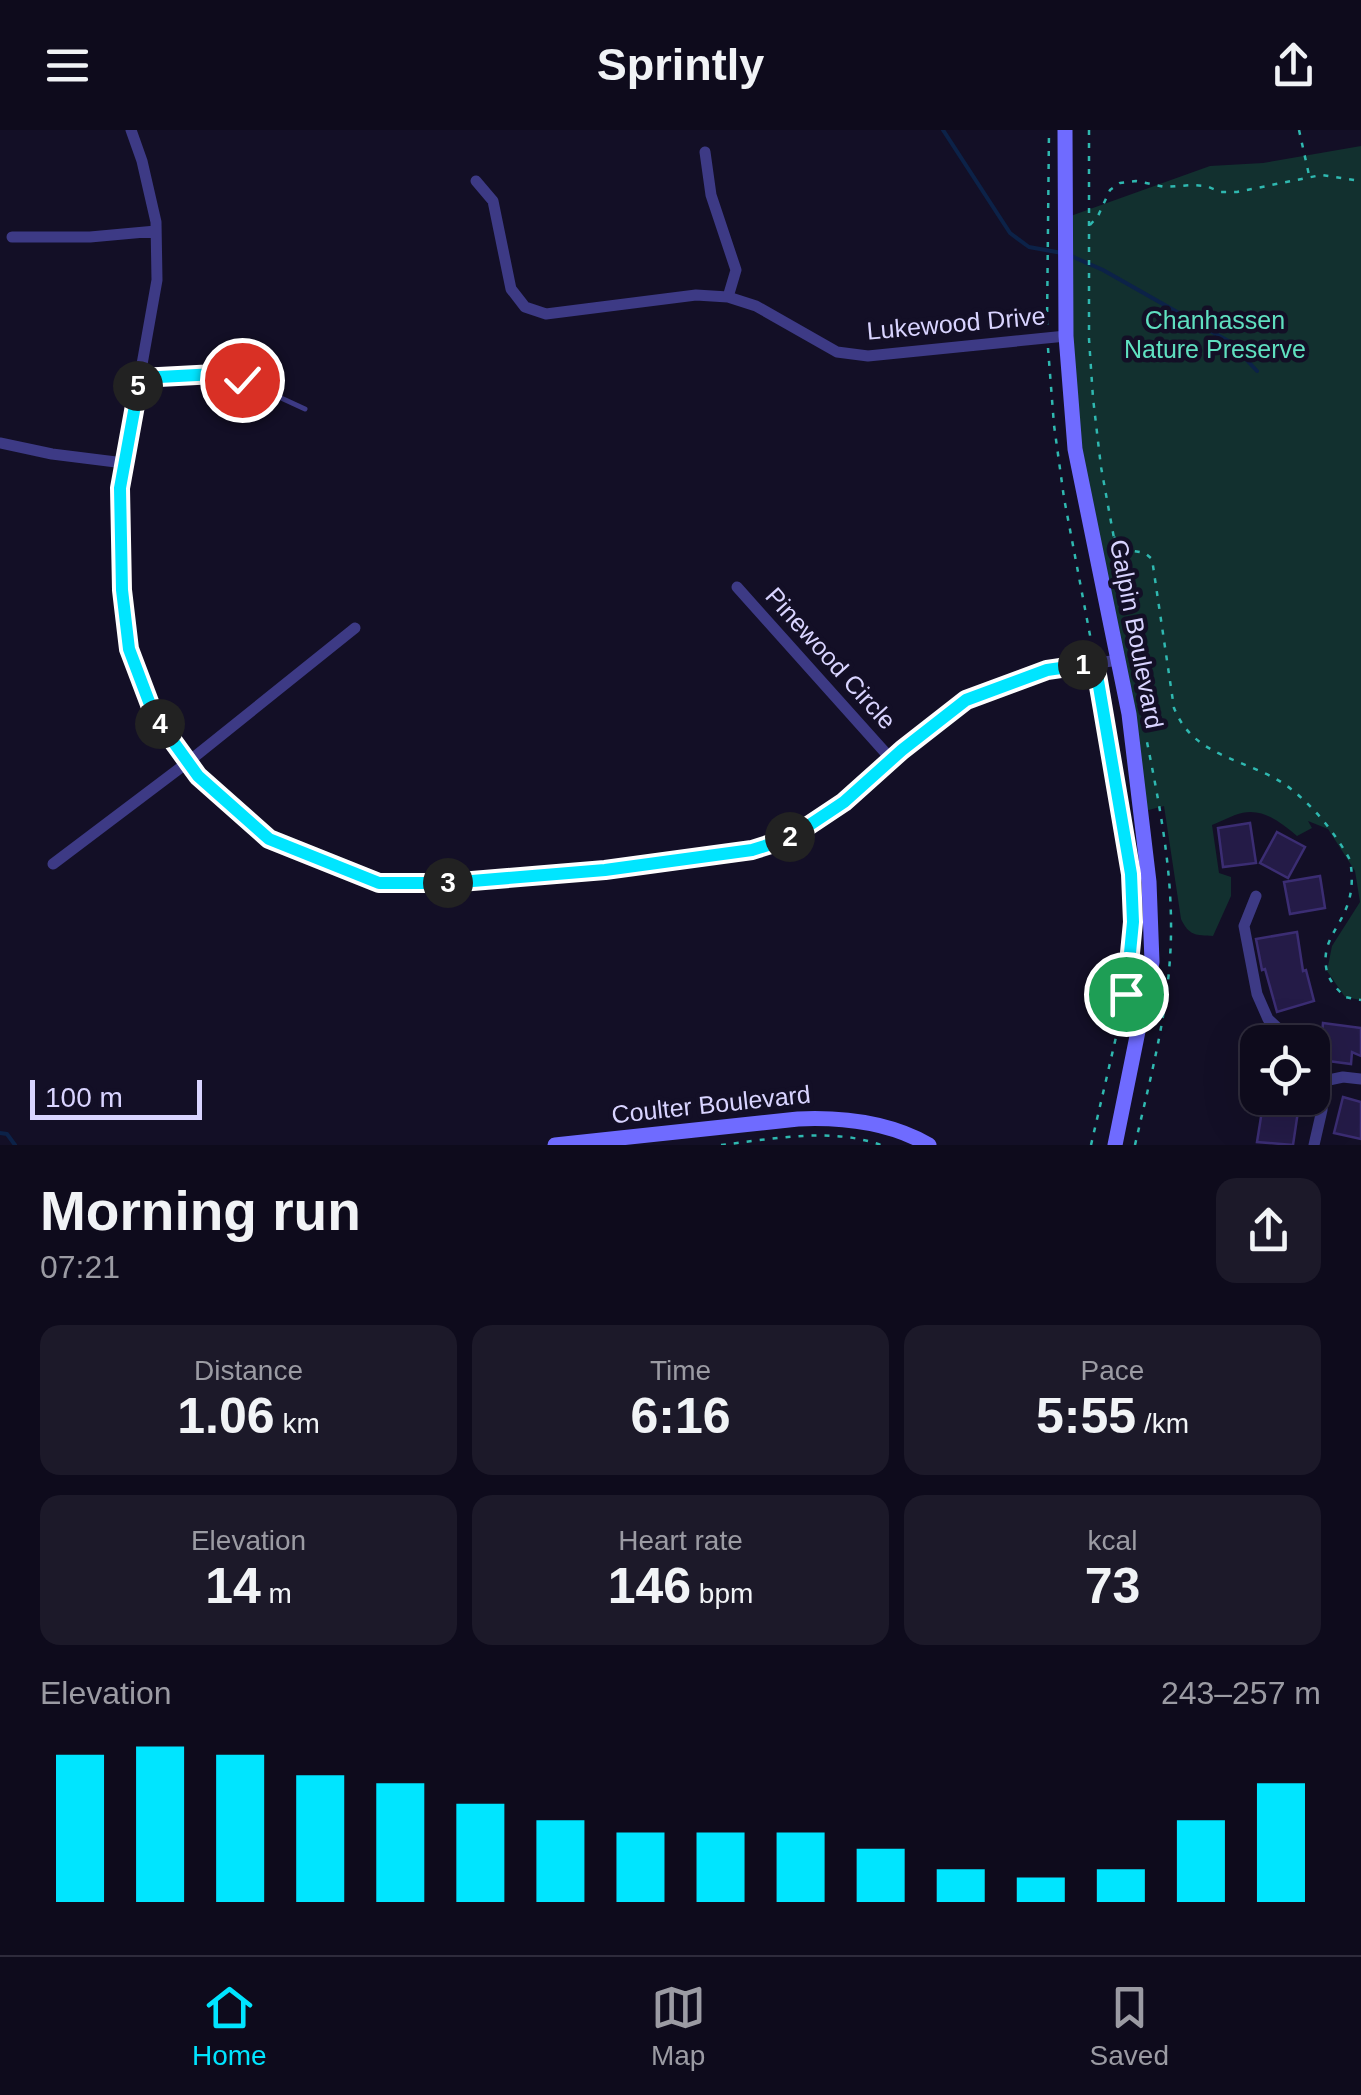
<!DOCTYPE html>
<html lang="en">
<head>
<meta charset="utf-8">
<style>
	:root { --surface:#0e0b1c; --page:#1c1929; --text:#f1f3f6; --muted:#9b9ba3; --line:#2e2b3b; --accent:#00e5ff }
	body { margin:0; font-family:Arial,sans-serif; background:var(--page); color:var(--text); height:100vh; display:flex; flex-direction:column; font-size:38px; white-space:nowrap }
	* { box-sizing:border-box; margin:0 }
	p { font-size:32px; color:var(--muted) }
	.icon { flex:none; width:55px; height:55px; fill:none; stroke:currentColor; stroke-width:2; stroke-linecap:round; stroke-linejoin:round }
	.map { position:relative; height:1015px; overflow:hidden }
	.sheet { display:flex; flex-direction:column; background:var(--surface); flex:1 }
	.sheet>* { flex:none }
	.tools { position:absolute; left:1240px; top:895px; display:grid; gap:20px }
	.tools a { display:grid; place-items:center; width:90px; height:90px; border-radius:20px; background:var(--surface); box-shadow:0 10px 40px #0002,0 0 0 2px var(--line); font-size:50px }
	.scale { position:absolute; left:30px; bottom:25px; width:172px; box-sizing:border-box; padding-left:10px; border:5px solid #d9d4ff; border-top:0; font-size:28px; line-height:35px; white-space:nowrap; color:#d9d4ff; -webkit-text-stroke:8px #130f26; paint-order:stroke }
	.pin { position:absolute; display:grid; place-items:center; width:85px; height:85px; color:#fff; margin:-42px; border:5px solid #fff; border-radius:50%; box-shadow:0 2px 10px #0007 }
	.km { position:absolute; width:50px; height:50px; margin:-25px; border-radius:50%; background:#222; color:#fff; font-size:28px; line-height:50px; text-align:center }
	.round { display:grid; place-items:center; flex:none; width:105px; height:105px; border-radius:20px; background:var(--page) }
	.overview { display:flex; align-items:center; justify-content:space-between; height:170px; padding:0 40px }
	h1 { font-size:55px; font-weight:800; line-height:75px }
	.stats { display:grid; grid-template-columns:repeat(3,1fr); gap:15px; height:170px; padding:10px 40px }
	.stats div { display:grid; align-content:center; border-radius:20px; background:var(--page); text-align:center }
	.stats b { font-size:50px; font-weight:800 }
	.stats small { font-size:28px; font-weight:400 }
	.stats p { font-size:28px }
	.chart { height:280px; padding:20px 40px }
	.chart p { display:flex; justify-content:space-between }
	.chart svg { width:100%; height:180px; margin-top:10px; stroke:var(--accent); stroke-width:6 }
	header { display:flex; justify-content:space-between; align-items:center; height:130px; padding:0 40px; background:var(--surface); font-size:45px; font-weight:800 }
	.tabs { display:flex; justify-content:space-around; align-items:center; height:140px; border-top:2px solid var(--line); background:var(--surface); font-size:28px; color:var(--muted) }
	.tabs a { display:grid; justify-items:center; gap:5px }
	.tabs .selected { color:var(--accent) }
	.map>svg:first-child { display:block }
	.green { fill:#12302f }
	.lines { fill:none; stroke-linecap:round; stroke-linejoin:round }
	.stream { stroke:#0c2248; stroke-width:4 }
	.building { fill:#241b47; stroke:#3b2d73; stroke-width:2.5 }
	.path { stroke:#2fb8b0; stroke-width:2.5; stroke-dasharray:5 8; stroke-linecap:butt }
	.lane { stroke:#3d3a85; stroke-width:5 }
	.street { stroke:#3d3a85; stroke-width:11 }
	.secondary { stroke:#6f6bff; stroke-width:15 }
	.route-casing { stroke:#fff; stroke-width:20 }
	.route { stroke:#00e5ff; stroke-width:12 }
	.labels { text-anchor:middle; dominant-baseline:central; stroke-width:9; stroke-linejoin:round; paint-order:stroke }
	.park-label { font-size:25px; fill:#5fe0c0; stroke:#130f26 }
	.street-label { font-size:25px; fill:#d9d4ff; stroke:#130f26 }
</style>
</head>
<body>
<header><svg class="icon" aria-label="menu" viewBox="0 0 24 24"><path d="M4 6h16M4 12h16M4 18h16"/></svg>Sprintly<svg class="icon" aria-label="share" viewBox="0 0 24 24"><path d="M12 15V3M7 8l5-5 5 5M5 13v7h14v-7"/></svg></header>
<div class="map">
<svg width="1361" height="1015" viewBox="0 0 1361 1015">
	<rect width="100%" height="100%" fill="#130f26"/>
	<path class="green" d="M1361 16V870L1345 867 1327 841 1332 816 1360 772 1355 741 1328 699 1308 691 1312 698 1297 706C1279 691 1260 675 1235 685 1227 688 1220 692 1212 695L1219 743 1231 747V766L1213 806C1196 805 1189 806 1181 789L1164 676 1141 682 1075 319 1065 88 1210 36 1263 33Z"/>
	<g class="lines">
		<path class="stream" d="M943 0 1010 103 1029 117 1062 123
			M1071 126 1103 140 1230 212 1257 241
			M0 1003 7 1004 15 1015"/>
	</g>
	<path class="building" d="M1250 693 1256 733 1223 737 1218 698Z
		M1277 702 1305 717 1288 748 1260 733Z
		M1320 746 1325 778 1290 784 1284 752Z
		M1297 802 1303 841 1306 840 1314 871 1277 882 1265 839 1262 840 1256 809Z
		M1323 893 1361 898V926L1352 922 1351 934 1320 930Z
		M1343 967 1361 972V1009L1334 1003Z
		M1264 968H1300L1293 1015 1257 1012Z"/>
	<g class="lines">
		<path class="path" d="M1089 0V209L1093 268 1101 337 1132 507 1135 540
			M1299 0 1309 45
			M1090 95 1098 86 1110 60 1120 53 1136 51 1165 57 1192 55 1206 56 1221 62H1237L1321 45 1361 51
			M1047 195 1049 0
			M1048 218 1054 295 1064 368 1093 521
			M1114 407 1128 420 1145 423 1152 429 1174 578C1195 631 1252 628 1291 659 1314 677 1336 704 1350 730 1361 792 1317 799 1327 842 1330 852 1338 860 1345 867L1361 870
			M721 1015C773 1009 830 997 881 1015
			M1091 1015 1126 864 1133 792 1131 744 1097 544
			M1135 1015C1151 945 1170 876 1171 804 1172 737 1159 672 1146 607"/>
		<path class="lane" d="M140 248 216 244 242 250 305 279"/>
		<path class="street" d="M131 0 142 31 156 92 157 150 120 358 121 459 129 519 154 585 198 646 269 709 379 753H448L605 739 752 721 790 708 844 672 902 620 965 570 1047 540 1119 530
			M705 22 711 65 736 140 728 167
			M476 51 493 71 511 159 525 177 546 184 696 165 728 167 756 176 837 222 868 226 1066 206
			M12 107H90L156 101
			M0 313 52 324 124 333
			M737 457 891 629
			M53 734 188 632 355 498
			M1256 766 1244 796 1257 864 1268 889 1293 912
			M1312 935 1324 951 1343 947 1361 949
			M1314 1015 1322 980 1324 951"/>
		<path class="secondary" d="M1065 0 1066 206 1075 319 1129 584 1149 752 1152 832 1115 1015
			M555 1015 798 989C843 987 889 992 929 1015"/>
	</g>
	<g class="lines">
		<g class="route-casing">
			<path id="route" d="M242 250 216 244 140 248 120 358 122 460 129 519 154 585 198 646 269 709 379 753H448L605 740 752 720 790 708 844 672 902 620 966 570 1047 540 1095 533 1131 744 1133 792 1126 864"/>
		</g>
		<use href="#route" class="route"/>
	</g>
	<g class="labels">
		<g class="park-label">
			<text x="1215" y="190">Chanhassen<tspan x="1215" dy="29">Nature Preserve</tspan></text>
		</g>
		<g class="street-label">
			<text transform="translate(956 193) rotate(-5)">Lukewood Drive</text>
			<text transform="translate(1137 504) rotate(79)">Galpin Boulevard</text>
			<text transform="translate(831 528) rotate(48)">Pinewood Circle</text>
			<text transform="translate(711 974) rotate(-6)">Coulter Boulevard</text>
		</g>
	</g>
</svg>
<div class="tools">
<a><svg class="icon" aria-label="locate" viewBox="0 0 24 24"><circle cx="12" cy="12" r="6"/><path d="M12 2v4M12 18v4M2 12h4M18 12h4"/></svg></a>
</div>
<div class="scale">100 m</div>
<div class="pin" style="left:1126px;top:864px;background:#1e9e55"><svg class="icon" aria-label="arrive" viewBox="0 0 24 24"><path d="M6 21V4h12l-3 4 3 4H6"/></svg></div>
<div class="pin" style="left:242px;top:250px;background:#d93025"><svg class="icon" aria-label="check" viewBox="0 0 24 24"><path d="M5 12l5 5 9-10"/></svg></div>
<b class="km" style="left:1083px;top:535px">1</b>
<b class="km" style="left:790px;top:707px">2</b>
<b class="km" style="left:448px;top:753px">3</b>
<b class="km" style="left:160px;top:594px">4</b>
<b class="km" style="left:138px;top:256px">5</b>
</div>
<section class="sheet">
<div class="overview"><div><h1>Morning run</h1><p>07:21</p></div><a class="round"><svg class="icon" aria-label="share" viewBox="0 0 24 24"><path d="M12 15V3M7 8l5-5 5 5M5 13v7h14v-7"/></svg></a></div>
<div class="stats">
<div><p>Distance</p><b>1.06<small> km</small></b></div>
<div><p>Time</p><b>6:16</b></div>
<div><p>Pace</p><b>5:55<small> /km</small></b></div>
</div>
<div class="stats">
<div><p>Elevation</p><b>14<small> m</small></b></div>
<div><p>Heart rate</p><b>146<small> bpm</small></b></div>
<div><p>kcal</p><b>73</b></div>
</div>
<div class="chart"><p><span>Elevation</span>243–257 m</p>
<svg viewBox="0 0 160 44" preserveAspectRatio="none"><path d="M5 44V8M15 44V6M25 44V8M35 44V13M45 44V15M55 44V20M65 44V24M75 44V27M85 44V27M95 44V27M105 44V31M115 44V36M125 44V38M135 44V36M145 44V24M155 44V15"/></svg>
</div>
</section>
<nav class="tabs">
<a class="selected"><svg class="icon" aria-label="home" viewBox="0 0 24 24"><path d="M3 11l9-7 9 7M6 9v11h12V9"/></svg>Home</a>
<a><svg class="icon" aria-label="map" viewBox="0 0 24 24"><path d="M3 6l6-2 6 2 6-2v14l-6 2-6-2-6 2zM9 4v14M15 6v14"/></svg>Map</a>
<a><svg class="icon" aria-label="saved" viewBox="0 0 24 24"><path d="M7 4h10v16l-5-4-5 4z"/></svg>Saved</a>
</nav>
</body>
</html>
